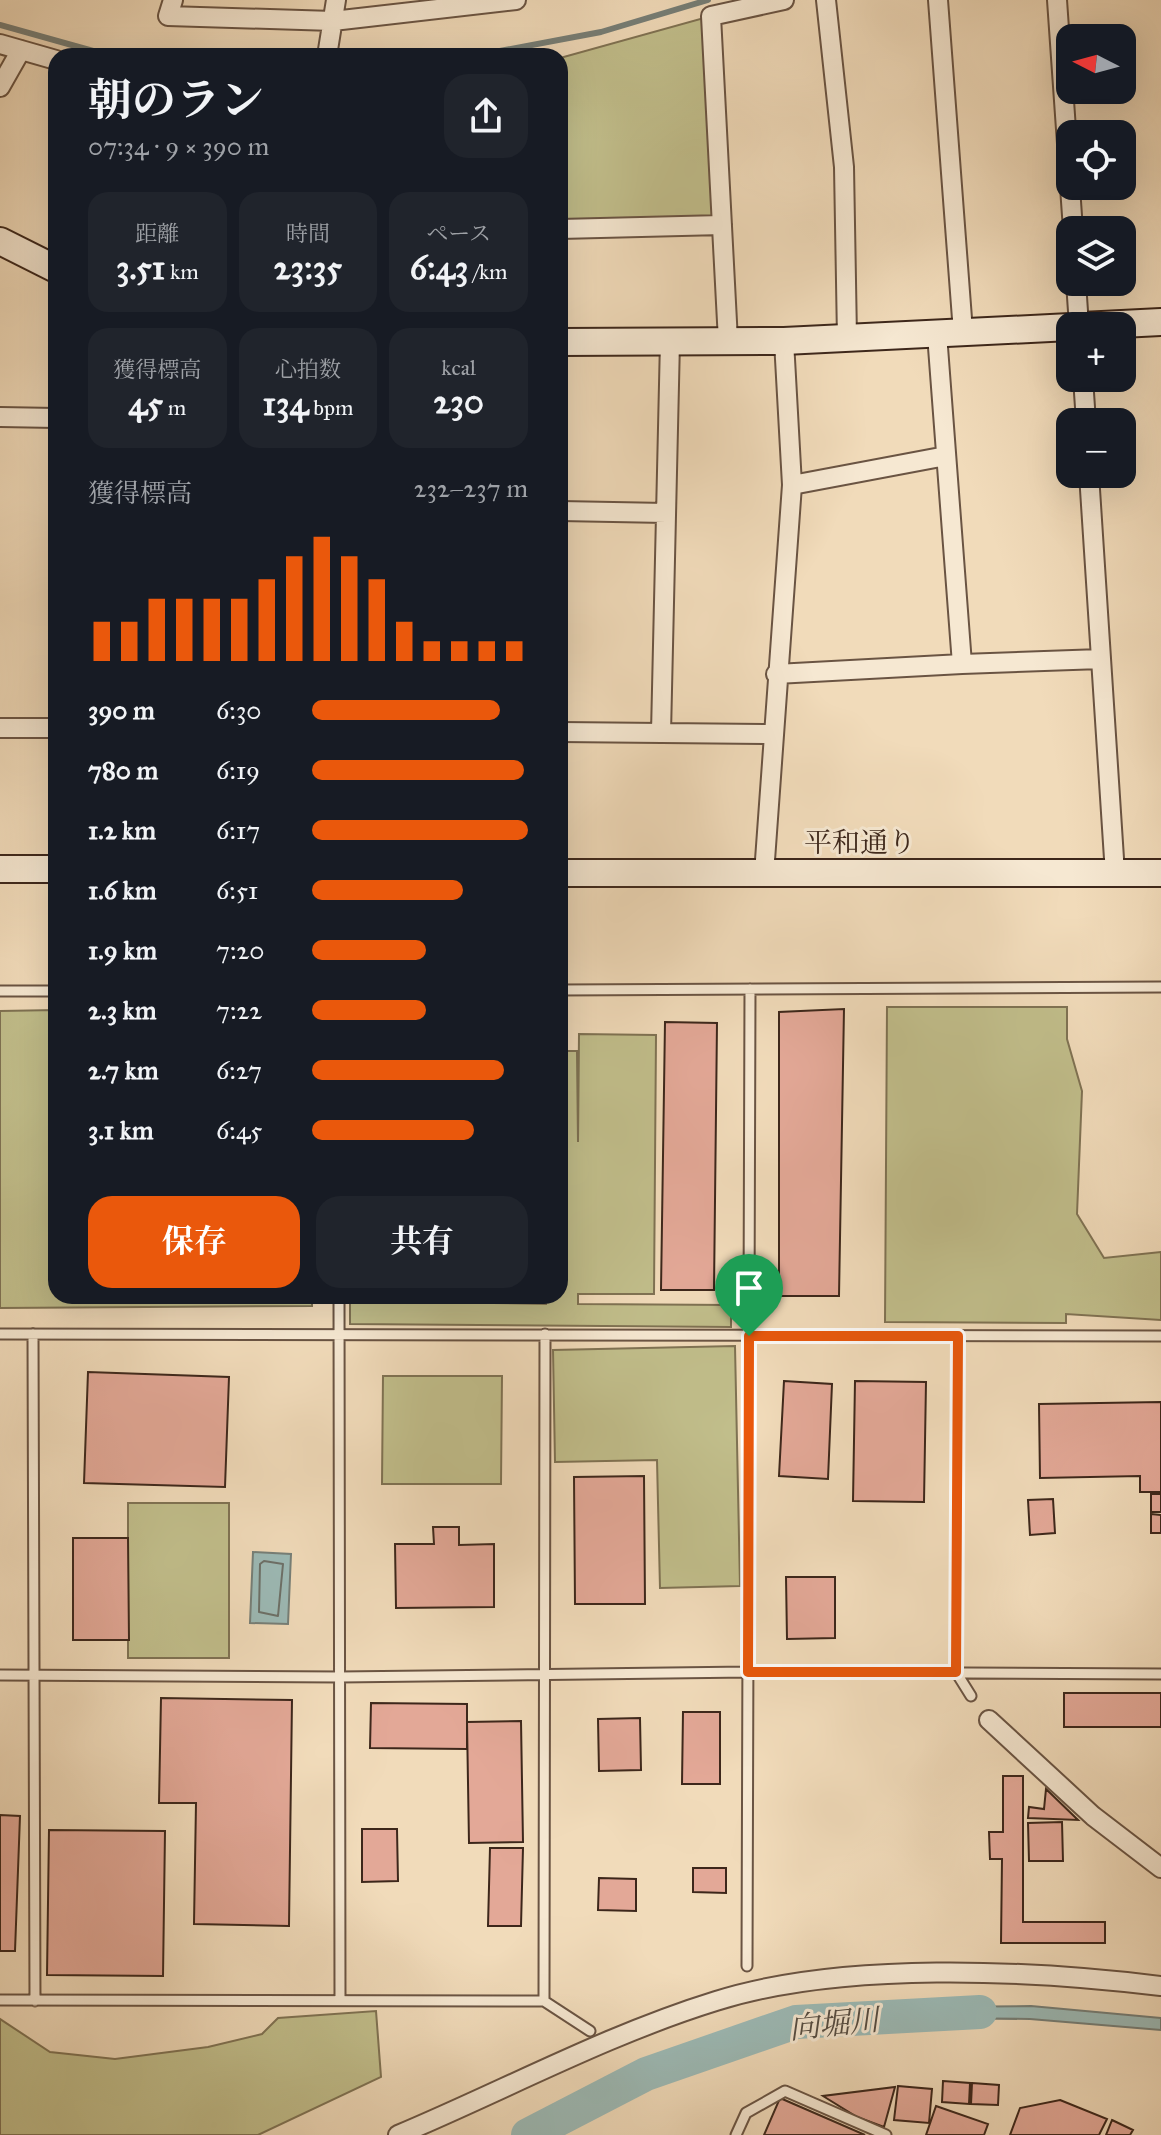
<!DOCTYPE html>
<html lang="ja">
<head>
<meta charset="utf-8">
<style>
	:root { --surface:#171b24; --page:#20242c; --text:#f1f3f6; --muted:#9ea1a6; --accent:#ea580c }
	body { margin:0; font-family:"IM FELL Great Primer","Noto Serif JP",serif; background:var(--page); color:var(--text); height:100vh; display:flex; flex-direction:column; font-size:30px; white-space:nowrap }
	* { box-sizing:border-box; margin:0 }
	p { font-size:26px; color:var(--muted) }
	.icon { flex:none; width:44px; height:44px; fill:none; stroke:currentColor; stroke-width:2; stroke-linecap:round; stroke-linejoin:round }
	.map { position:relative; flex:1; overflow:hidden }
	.sheet { position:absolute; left:48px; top:48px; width:520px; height:1256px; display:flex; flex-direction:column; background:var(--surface); border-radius:24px; box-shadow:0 8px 32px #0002 }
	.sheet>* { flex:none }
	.needle { width:52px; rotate:276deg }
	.fabs { position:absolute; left:1056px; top:24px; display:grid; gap:16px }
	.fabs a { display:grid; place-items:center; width:80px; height:80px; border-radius:16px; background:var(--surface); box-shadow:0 8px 32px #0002; font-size:40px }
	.pin { position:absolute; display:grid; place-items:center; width:68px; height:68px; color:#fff; margin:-82px -34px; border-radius:50% 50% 50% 0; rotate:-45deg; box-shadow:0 0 8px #0007 }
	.pin .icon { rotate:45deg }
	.round { display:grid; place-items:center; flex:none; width:84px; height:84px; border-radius:24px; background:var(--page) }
	.headline { display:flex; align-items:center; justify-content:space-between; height:136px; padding:0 40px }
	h1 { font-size:44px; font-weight:700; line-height:60px }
	.stats { display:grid; grid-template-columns:repeat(3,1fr); gap:12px; height:136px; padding:8px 40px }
	.stats div { display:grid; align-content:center; border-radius:20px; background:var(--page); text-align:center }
	.stats b { font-size:34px; font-weight:700 }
	.stats small { font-size:22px; font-weight:400 }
	.stats p { font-size:22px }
	.chart { height:224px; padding:16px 40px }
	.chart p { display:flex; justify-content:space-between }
	.chart svg { width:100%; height:144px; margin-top:8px; stroke:var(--accent); stroke-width:6 }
	.action { display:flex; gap:16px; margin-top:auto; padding:16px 40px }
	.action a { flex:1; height:92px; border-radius:24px; background:var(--accent); color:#fff; font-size:32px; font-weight:700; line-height:92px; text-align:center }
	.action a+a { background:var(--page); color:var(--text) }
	ul { padding:0 40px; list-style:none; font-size:26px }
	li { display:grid; grid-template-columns:128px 96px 1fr; align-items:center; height:60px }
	li i { height:20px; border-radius:10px; background:var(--accent) }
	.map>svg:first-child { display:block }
	.green { fill:#c1be8b; stroke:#7f7253; stroke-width:2 }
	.water { fill:#9cbab6; stroke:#767f78; stroke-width:2 }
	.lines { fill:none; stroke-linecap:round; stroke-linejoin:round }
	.shore { stroke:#6c7068; stroke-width:2 }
	.stream { stroke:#767f78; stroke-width:6 }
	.river { stroke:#9cbab6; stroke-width:34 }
	.building { fill:#e3a897; stroke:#3d271b; stroke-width:2 }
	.lane-casing { stroke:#6a5443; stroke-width:13 }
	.street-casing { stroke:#6a5443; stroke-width:22 }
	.secondary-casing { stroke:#3d271b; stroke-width:30 }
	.lane { stroke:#f6e8d2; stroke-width:9 }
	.street { stroke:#f6e8d2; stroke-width:18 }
	.secondary { stroke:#f6e8d2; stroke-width:26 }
	.route-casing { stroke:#fff; stroke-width:16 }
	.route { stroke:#ea580c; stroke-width:10 }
	.labels { text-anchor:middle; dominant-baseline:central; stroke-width:6; stroke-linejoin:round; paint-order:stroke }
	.street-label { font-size:28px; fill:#3d271b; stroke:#f6e8d2 }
	.water-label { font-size:30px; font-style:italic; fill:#554c42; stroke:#f6e8d2 }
</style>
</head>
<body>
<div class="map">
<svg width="1161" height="2135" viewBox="0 0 1161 2135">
	<rect width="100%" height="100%" fill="#f1dbba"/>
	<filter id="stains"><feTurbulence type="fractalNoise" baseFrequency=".0025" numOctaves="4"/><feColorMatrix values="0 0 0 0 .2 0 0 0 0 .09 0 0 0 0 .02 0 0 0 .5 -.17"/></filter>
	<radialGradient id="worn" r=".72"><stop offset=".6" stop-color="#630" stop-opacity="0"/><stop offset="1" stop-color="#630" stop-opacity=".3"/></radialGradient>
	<path class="green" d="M711 16 722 225 560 229V58Z
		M887 1007H1067V1039L1082 1091 1077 1214 1104 1258 1161 1252V1320L1066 1314V1323L885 1322Z
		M56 1010V1296H312V1306L0 1308V1011Z
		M579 1034 656 1035 654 1294H578V1304L731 1305V1327L350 1324V1302L462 1303 463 1296H494V1303L546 1304V1296H560V1051H577L578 1142Z
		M735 1346 740 1586 660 1588 657 1460 555 1462 553 1350Z
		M383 1376H502L501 1484H382Z
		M128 1503H229V1658H128Z
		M376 2011 381 2077 258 2135H0V2019L50 2052 115 2059 208 2047 262 2034 278 2018Z"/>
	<path class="water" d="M253 1552 291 1554 288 1624 250 1623Z
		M1031 2006 1161 2018V2030L1030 2019 934 2018 935 2007Z"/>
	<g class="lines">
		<path class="shore" d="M264 1561 283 1564 278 1616 259 1612 260 1564Z"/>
		<path class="stream" d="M0 25 111 56
			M473 56 601 32 708 0"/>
		<path class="river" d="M528 2135 646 2074 796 2022 980 2012"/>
	</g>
	<path class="building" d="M844 1009 839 1296H779V1012Z
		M665 1022 717 1023 714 1290H661Z
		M88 1372 229 1377 225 1487 84 1483Z
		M784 1381 832 1384 828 1479 779 1476Z
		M855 1381 926 1382 924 1502 853 1501Z
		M1161 1402V1492H1140V1476L1040 1478 1039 1404Z
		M644 1476 645 1604H575L574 1477Z
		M1151 1494H1161V1512H1151Z
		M1053 1499 1055 1533 1030 1535 1028 1500Z
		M1151 1514 1161 1515V1533H1151Z
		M433 1527H459V1545L494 1544V1607L396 1608 395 1544H434Z
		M73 1538H128L129 1640H73Z
		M786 1577H835V1638L787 1639Z
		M1064 1693H1161V1727H1064Z
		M161 1698 292 1700 289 1926 194 1924 196 1803H159Z
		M371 1703 467 1704V1749L370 1748Z
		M683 1712H720V1784H682Z
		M640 1718 641 1770 599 1771 598 1719Z
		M521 1721 523 1842 469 1843 467 1722Z
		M1003 1776H1023V1922H1105V1943H1001L1002 1859H990L989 1832H1003Z
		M1046 1789 1078 1820 1028 1818 1029 1807 1044 1809Z
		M0 1815 20 1816 15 1951H0Z
		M1062 1822 1063 1861H1029L1028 1823Z
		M362 1829H397L398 1881 362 1882Z
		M49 1830 165 1831 163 1976 47 1975Z
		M490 1848H523L521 1926H488Z
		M693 1868H726V1893L693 1892Z
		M599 1878 636 1879V1911L598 1910Z
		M943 2081 970 2083 969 2104 942 2102Z
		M972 2083 999 2085 998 2105 971 2104Z
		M898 2086 932 2089 929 2123 894 2120Z
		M895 2087 884 2127 857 2117 823 2096Z
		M780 2098 865 2135H764Z
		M1060 2100 1107 2119 1099 2135H1010L1020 2108Z
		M936 2106 988 2124 984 2135H926Z
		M1112 2120 1133 2130 1130 2135H1106Z"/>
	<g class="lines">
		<g class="lane-casing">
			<path id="lane" d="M560 990 1161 987
				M0 991H56
				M339 1296 340 2000
				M0 1334 1161 1336
				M33 1334 35 2001
				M958 1336 956 1672 971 1696
				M0 1675 340 1677 748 1672 1161 1674
				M747 1966 750 989
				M0 2000 544 2001 590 2031
				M544 2001 545 1334
				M736 2135 746 2113 785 2091 886 2135"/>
		</g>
		<g class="street-casing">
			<path id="street" d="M173 0 168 16 333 21 516 0
				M826 0 844 167 847 338
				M938 0 963 332
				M1057 0 1073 230
				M0 44 56 60
				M327 56 336 0
				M0 87 21 50
				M560 229 722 225
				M1076 282 1079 326
				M937 334 962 664 1101 659
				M728 341 711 16 784 0
				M1083 378 1086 422
				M0 417 56 418
				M1089 474 1115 874
				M792 485 946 456
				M560 511 666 513
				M776 674 962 664
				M0 728H56
				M560 732 772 734
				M661 733 670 341
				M764 874 792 485 784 341
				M989 1720 1093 1816 1161 1868
				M398 2135C503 2091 606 2035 716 2001 843 1961 1029 1970 1161 1986"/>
		</g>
		<g class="secondary-casing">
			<path id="secondary" d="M0 241 56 269
				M1082 326 1161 322
				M560 342 784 341 1070 327
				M0 869H56
				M560 873H1161"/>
		</g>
		<use href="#lane" class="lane"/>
		<use href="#street" class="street"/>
		<use href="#secondary" class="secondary"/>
	</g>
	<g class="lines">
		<g class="route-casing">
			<path id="route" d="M749 1336H958L956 1672H748Z"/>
		</g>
		<use href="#route" class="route"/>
	</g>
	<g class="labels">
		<g class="street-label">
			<text x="860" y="842">平和通り</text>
		</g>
		<g class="water-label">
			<text transform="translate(834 2024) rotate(-6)">向堀川</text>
		</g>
	</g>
	<rect width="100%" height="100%" filter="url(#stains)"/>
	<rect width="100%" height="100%" fill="url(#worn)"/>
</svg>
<div class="fabs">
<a><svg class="needle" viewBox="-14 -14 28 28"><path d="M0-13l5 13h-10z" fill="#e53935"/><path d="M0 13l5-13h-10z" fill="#9ea1a6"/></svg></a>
<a><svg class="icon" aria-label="locate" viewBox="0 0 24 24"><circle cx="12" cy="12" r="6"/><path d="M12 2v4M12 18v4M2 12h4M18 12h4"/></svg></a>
<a><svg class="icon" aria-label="layers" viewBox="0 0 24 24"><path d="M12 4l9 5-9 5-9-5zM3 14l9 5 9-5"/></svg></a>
<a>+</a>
<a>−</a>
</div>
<div class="pin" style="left:749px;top:1336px;background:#1e9e55"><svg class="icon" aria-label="arrive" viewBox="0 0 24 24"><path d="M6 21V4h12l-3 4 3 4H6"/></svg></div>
<section class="sheet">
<div class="headline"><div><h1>朝のラン</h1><p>07:34 · 9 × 390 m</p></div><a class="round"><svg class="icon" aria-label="share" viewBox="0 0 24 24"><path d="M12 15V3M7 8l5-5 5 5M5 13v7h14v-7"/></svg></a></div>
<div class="stats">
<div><p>距離</p><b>3.51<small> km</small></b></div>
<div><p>時間</p><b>23:35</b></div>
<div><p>ペース</p><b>6:43<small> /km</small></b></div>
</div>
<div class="stats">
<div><p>獲得標高</p><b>45<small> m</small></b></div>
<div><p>心拍数</p><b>134<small> bpm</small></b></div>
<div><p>kcal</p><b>230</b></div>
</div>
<div class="chart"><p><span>獲得標高</span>232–237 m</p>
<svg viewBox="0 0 160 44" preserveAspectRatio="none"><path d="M5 44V32M15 44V32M25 44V25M35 44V25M45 44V25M55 44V25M65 44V19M75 44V12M85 44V6M95 44V12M105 44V19M115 44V32M125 44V38M135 44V38M145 44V38M155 44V38"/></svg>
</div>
<ul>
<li><b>390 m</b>6:30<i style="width:87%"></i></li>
<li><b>780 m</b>6:19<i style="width:98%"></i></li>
<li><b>1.2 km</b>6:17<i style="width:100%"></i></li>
<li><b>1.6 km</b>6:51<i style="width:70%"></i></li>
<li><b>1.9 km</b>7:20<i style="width:53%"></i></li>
<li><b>2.3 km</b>7:22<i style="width:53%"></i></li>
<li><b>2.7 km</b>6:27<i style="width:89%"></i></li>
<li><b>3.1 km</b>6:45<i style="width:75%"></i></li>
</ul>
<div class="action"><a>保存</a><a>共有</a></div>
</section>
</div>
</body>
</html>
